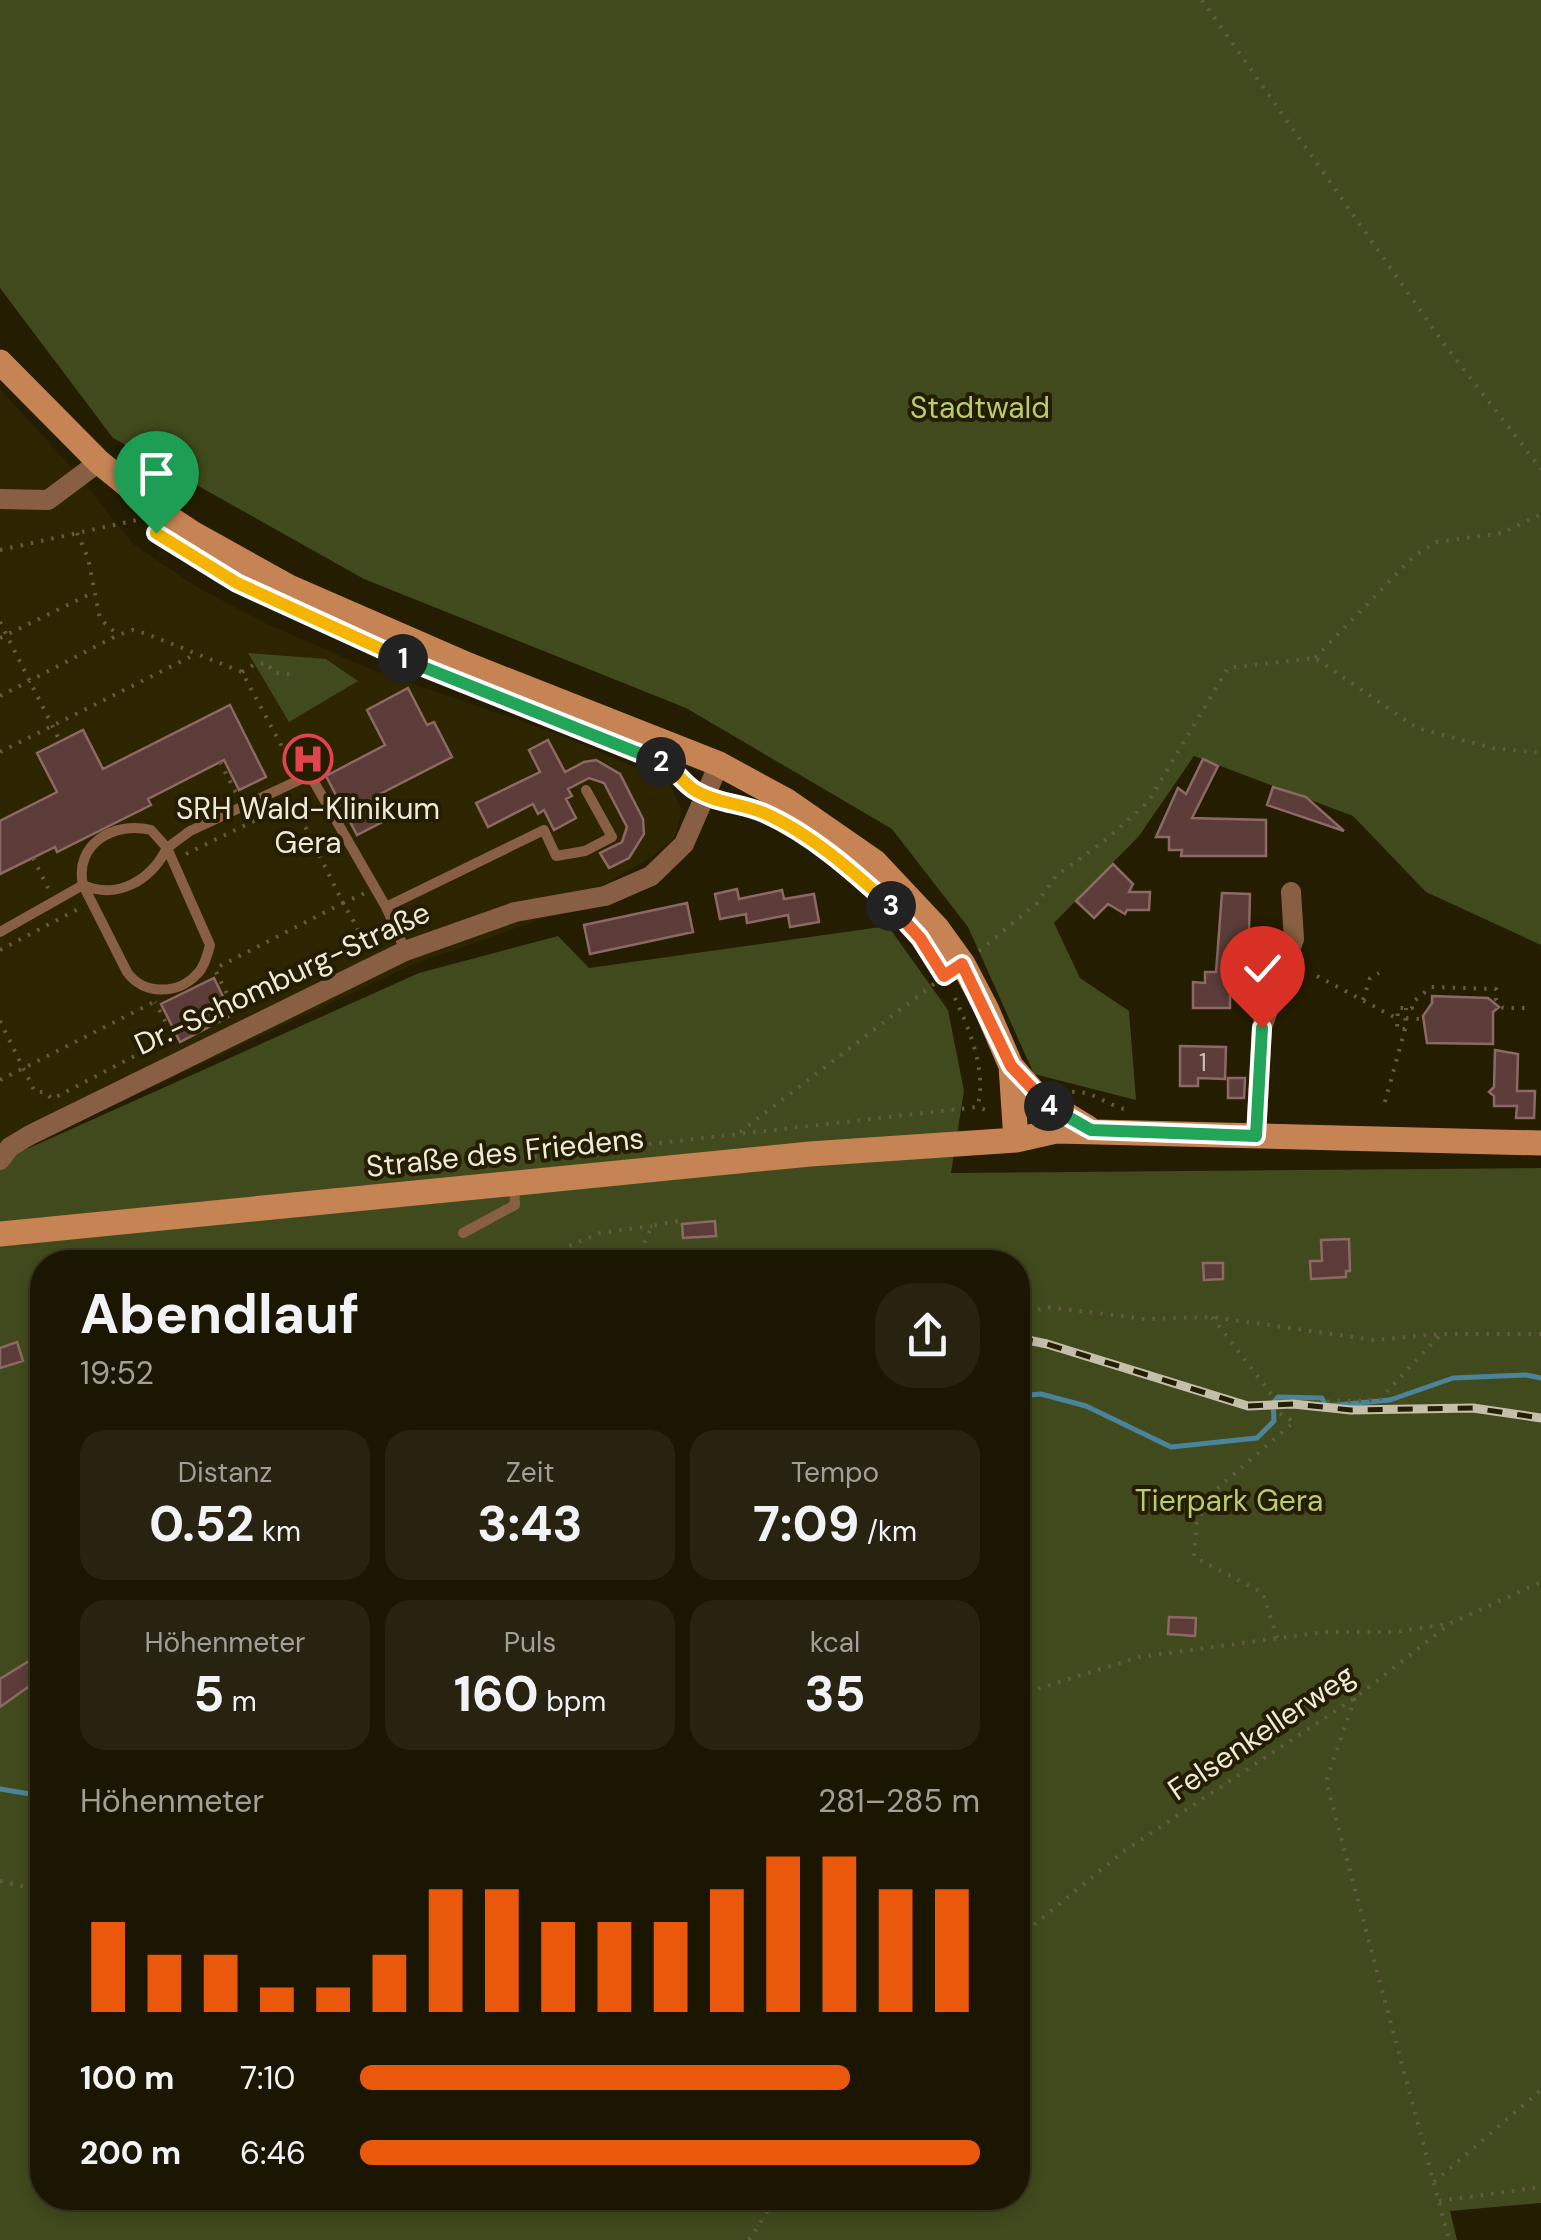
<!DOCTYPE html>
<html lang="de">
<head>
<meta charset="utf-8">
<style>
	:root { --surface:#1b1601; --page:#282310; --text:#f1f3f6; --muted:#a09f99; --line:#393523; --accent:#ea580c }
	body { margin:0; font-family:"DM Sans",sans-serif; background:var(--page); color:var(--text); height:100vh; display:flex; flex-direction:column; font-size:38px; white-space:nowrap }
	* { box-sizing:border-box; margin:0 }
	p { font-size:32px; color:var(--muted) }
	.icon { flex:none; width:55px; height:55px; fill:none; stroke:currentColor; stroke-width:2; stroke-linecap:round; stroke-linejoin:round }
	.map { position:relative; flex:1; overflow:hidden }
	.side { position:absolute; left:30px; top:1250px; width:1000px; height:960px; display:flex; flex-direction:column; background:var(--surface); border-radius:40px; box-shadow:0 5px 15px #0003,0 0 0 2px var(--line) }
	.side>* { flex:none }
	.pin { position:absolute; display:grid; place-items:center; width:85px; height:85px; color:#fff; margin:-102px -42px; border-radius:50% 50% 50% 0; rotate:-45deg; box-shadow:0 0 10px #0007 }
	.pin .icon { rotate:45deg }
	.km { position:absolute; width:50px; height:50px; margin:-25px; border-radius:50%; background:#222; color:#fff; font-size:28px; line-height:50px; text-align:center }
	.round { display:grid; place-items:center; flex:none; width:105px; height:105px; border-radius:40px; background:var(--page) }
	.summary { display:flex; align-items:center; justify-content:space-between; height:170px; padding:0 50px }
	h1 { font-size:55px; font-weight:700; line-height:75px }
	.stats { display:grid; grid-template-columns:repeat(3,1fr); gap:15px; height:170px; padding:10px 50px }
	.stats div { display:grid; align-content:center; border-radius:25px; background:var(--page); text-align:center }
	.stats b { font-size:50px; font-weight:700 }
	.stats small { font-size:28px; font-weight:400 }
	.stats p { font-size:28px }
	.chart { height:280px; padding:20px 50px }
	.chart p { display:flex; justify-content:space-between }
	.chart svg { width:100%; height:180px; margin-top:10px; stroke:var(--accent); stroke-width:6 }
	ul { padding:0 50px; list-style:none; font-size:32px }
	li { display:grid; grid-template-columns:160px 120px 1fr; align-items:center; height:75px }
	li i { height:25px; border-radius:12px; background:var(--accent) }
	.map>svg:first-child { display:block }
	.built { fill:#2d2400 }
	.green { fill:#414a1c; fill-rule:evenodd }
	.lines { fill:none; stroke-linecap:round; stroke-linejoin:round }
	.stream { stroke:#4b849a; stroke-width:5 }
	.building { fill:#5b3c38; stroke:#8c6965; stroke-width:2.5 }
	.path { stroke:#615b42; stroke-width:4; stroke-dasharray:2.5 8; stroke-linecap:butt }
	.lane { stroke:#885f42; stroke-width:10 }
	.street { stroke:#885f42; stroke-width:20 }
	.secondary { stroke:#c68454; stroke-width:25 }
	.rail-casing { stroke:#c3bfab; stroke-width:9 }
	.rail { stroke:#241d01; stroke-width:5; stroke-dasharray:15; stroke-linecap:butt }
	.split-1-casing { stroke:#fff; stroke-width:20 }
	.split-2-casing { stroke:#fff; stroke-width:20 }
	.split-3-casing { stroke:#fff; stroke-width:20 }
	.split-4-casing { stroke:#fff; stroke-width:20 }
	.split-5-casing { stroke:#fff; stroke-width:20 }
	.split-1 { stroke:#f5b400; stroke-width:12 }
	.split-2 { stroke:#22a559; stroke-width:12 }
	.split-3 { stroke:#f5b400; stroke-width:12 }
	.split-4 { stroke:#f0652b; stroke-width:12 }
	.split-5 { stroke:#22a559; stroke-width:12 }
	.labels { text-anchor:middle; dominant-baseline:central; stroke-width:8; stroke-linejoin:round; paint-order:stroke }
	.number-label { font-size:25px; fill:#cabfb2 }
	.park-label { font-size:30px; fill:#b8cc6d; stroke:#241d01 }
	.poi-label { font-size:30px; fill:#efebda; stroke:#241d01 }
	.street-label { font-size:30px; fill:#efebda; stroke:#241d01 }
</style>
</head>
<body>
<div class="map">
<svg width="1541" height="2240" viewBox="0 0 1541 2240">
	<rect width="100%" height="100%" fill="#241d01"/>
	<path class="built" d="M0 389 74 470 133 544 197 587 265 623 368 668 563 736 669 782 682 811 675 837 650 858 547 917 412 965 17 1151 0 1150Z"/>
	<path class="green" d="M0 0H1541V945L1426 892 1353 816 1194 756 1139 836 1054 923 1080 978 1129 1011 1136 1100 1034 1074 968 927 892 829 686 708 364 579 113 438 0 288Z
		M248 653 326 659 358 681 289 722Z
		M888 926 948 1010 964 1091 951 1173 1541 1168V2203L1450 2211 1457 2240H0V1161L419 973 558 936 589 968ZM42 1262H1018V2198H42Z"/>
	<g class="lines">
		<path class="stream" d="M1018 1396 1041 1394 1086 1406 1171 1447 1257 1438 1274 1421 1273 1403 1278 1397 1322 1398 1326 1406 1390 1400 1453 1378 1526 1375 1541 1378
			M0 1789 42 1796"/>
	</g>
	<path class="building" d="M408 688 427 725 434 722 452 757 382 793 394 816 357 835 326 776 385 745 367 710Z
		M230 705 266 777 239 790 224 760 148 799 151 805 57 852 55 847 0 874V821L57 792 37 753 83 730 103 769Z
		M548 740 565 772 584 762 596 760 620 774 643 819 644 834 629 858 609 868 600 853 622 842 627 827 604 783 589 778 568 789 572 796 566 799 576 818 554 830 544 810 538 814 533 804 488 827 476 803 540 772 529 750Z
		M1203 759 1218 766 1192 818 1266 820V856H1181L1182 850H1169V837H1156L1178 788 1186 794Z
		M1273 787 1306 797 1344 831 1267 805Z
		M1113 864 1133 884 1129 892H1150L1149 910H1127L1125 914 1108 904 1094 918 1076 901Z
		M737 889 739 899 782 890 784 899 814 894 819 922 790 927 788 915 747 923 746 914 720 919 715 894Z
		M1222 893 1250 894 1248 972 1230 971V1008H1193V982L1205 983V972H1216Z
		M687 903 693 932 590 954 584 925Z
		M214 978 232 1015 180 1042 161 1004Z
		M1432 996 1488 998 1499 1007 1493 1012V1044L1427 1043 1423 1016 1432 1003Z
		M1180 1046 1226 1047 1225 1079 1198 1078V1086H1180Z
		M1495 1050 1518 1054 1517 1091H1535L1534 1118H1516L1517 1106H1494V1096L1489 1092 1494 1087Z
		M1228 1078H1245L1244 1098H1228Z
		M715 1221 716 1236 683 1238 682 1224Z
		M1349 1239 1350 1271H1346V1277L1311 1279 1310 1261H1322L1321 1240Z
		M1203 1263H1223V1279L1204 1280Z
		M17 1342 23 1361 0 1368V1348Z
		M1169 1617 1196 1618 1195 1636 1168 1634Z
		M42 1653V1677L0 1707V1679Z"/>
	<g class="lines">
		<path class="path" d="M1202 0 1444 344 1541 469
			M77 533 88 558 100 619 118 635
			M0 550 137 520
			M0 622 60 741
			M0 638 94 592
			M1315 658 1413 557 1436 542 1502 533 1541 514
			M242 672 255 664 267 663 274 673 294 674
			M0 696 118 635 133 630 147 634 242 672 294 769
			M0 752 196 654
			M220 762 236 793
			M721 802 756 810
			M186 854 293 802 343 903 216 968
			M33 858 48 888
			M0 950 80 908
			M979 951 1037 903 1056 876 1108 838 1148 802 1228 668 1315 658 1417 728 1493 748 1541 753
			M216 972 233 1006 354 944 352 939 358 929 343 903 365 893
			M1317 976 1396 1018
			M955 998C969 1028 988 1075 977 1107
			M1363 1000 1370 978 1379 973
			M1406 1018 1420 1019
			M0 1021 35 1092H45L52 1099 173 1036 155 1002
			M1405 1029H1397L1398 1008H1412V1003L1431 987 1496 989V1000L1503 1008H1527
			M0 1080 154 1002
			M1072 1092C1092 1090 1108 1106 1128 1110
			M1385 1102 1405 1029 1406 1008
			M740 1132 947 974
			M482 1163 977 1107 992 1112
			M570 1262 564 1248 600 1233 652 1226
			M636 1262 652 1226 678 1221
			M1018 1316 1047 1307 1145 1319 1212 1317 1374 1340 1441 1334H1541
			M1212 1317 1278 1403 1379 1400 1441 1334
			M1018 1621 1037 1613
			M1277 1638 1263 1593 1194 1557 1197 1520 1219 1487 1294 1422 1279 1413 1278 1403
			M1018 1695 1139 1657 1324 1632H1395L1446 1624
			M1355 1698 1326 1781 1449 2240
			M0 1881 42 1891
			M32 1888 34 1845
			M1018 1938 1124 1851 1355 1698 1451 1623 1541 1582
			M1434 2182 1541 2090
			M1439 2201 1541 2187
			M749 2240 776 2198"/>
		<path class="lane" d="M167 848 210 945C208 953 204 968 197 974 178 995 143 995 127 972L83 885C118 900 151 880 167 848Z
			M386 907 544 830 556 856 585 851 612 837 586 790
			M0 932 83 885C74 844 114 821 151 830L167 848 190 831 310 775 386 907 405 950
			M463 1233 515 1205 514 1184"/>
		<path class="street" d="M0 499 48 500 99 462
			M1256 1137 1262 1027 1294 939 1291 892
			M0 1160 10 1147 30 1135 405 951 515 912 605 896 651 876 684 844 719 764"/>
		<path class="secondary" d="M0 362 99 462 162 513 192 533 289 587 468 665 719 764 787 801 875 862 937 928 963 964 986 1008 1011 1066 1016 1140
			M1011 1066 1039 1098 1088 1128
			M0 1234 810 1154 1016 1140 1056 1131 1541 1143"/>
		<g class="rail-casing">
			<path id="rail" d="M1018 1338 1047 1344 1248 1406 1293 1404 1351 1410 1473 1408 1541 1418"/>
		</g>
		<use href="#rail" class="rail"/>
	</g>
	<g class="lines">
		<g class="split-1-casing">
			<path id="split-1" d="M156 533 237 583 403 659"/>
		</g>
		<g class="split-2-casing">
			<path id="split-2" d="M403 659 661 762"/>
		</g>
		<g class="split-3-casing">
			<path id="split-3" d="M661 762C676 769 683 784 696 791 718 804 742 803 764 813 810 833 854 872 891 906"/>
		</g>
		<g class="split-4-casing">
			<path id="split-4" d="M891 906 920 938 944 976 962 964 1011 1066 1049 1106"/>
		</g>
		<g class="split-5-casing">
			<path id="split-5" d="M1049 1106 1091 1130 1256 1136 1262 1028"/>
		</g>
		<use href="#split-1" class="split-1"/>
		<use href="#split-2" class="split-2"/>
		<use href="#split-3" class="split-3"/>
		<use href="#split-4" class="split-4"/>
		<use href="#split-5" class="split-5"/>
	</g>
	<defs>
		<g id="hospital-ring" transform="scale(2.5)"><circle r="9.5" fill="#241d01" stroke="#e0444e" stroke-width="1.5"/><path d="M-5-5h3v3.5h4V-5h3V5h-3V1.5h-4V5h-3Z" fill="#e0444e"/></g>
	</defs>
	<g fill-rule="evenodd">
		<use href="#hospital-ring" x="308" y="759"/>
	</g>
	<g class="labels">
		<g class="number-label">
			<text x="1203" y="1062">1</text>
		</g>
		<g class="park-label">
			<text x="980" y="407">Stadtwald</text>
			<text x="1229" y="1500">Tierpark Gera</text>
		</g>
		<g class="poi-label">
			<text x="308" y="808">SRH Wald-Klinikum<tspan x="308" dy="34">Gera</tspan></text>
		</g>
		<g class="street-label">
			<text transform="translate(282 978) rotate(-25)">Dr.-Schomburg-Straße</text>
			<text transform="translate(505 1152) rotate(-6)">Straße des Friedens</text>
			<text transform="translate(1261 1732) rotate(-34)">Felsenkellerweg</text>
		</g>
	</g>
</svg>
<div class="pin" style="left:156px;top:533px;background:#1e9e55"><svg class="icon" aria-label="arrive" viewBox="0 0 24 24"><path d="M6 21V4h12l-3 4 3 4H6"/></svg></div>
<div class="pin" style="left:1262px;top:1028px;background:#d93025"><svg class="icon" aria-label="check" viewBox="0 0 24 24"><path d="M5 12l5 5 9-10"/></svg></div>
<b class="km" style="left:403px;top:659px">1</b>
<b class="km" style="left:661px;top:762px">2</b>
<b class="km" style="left:891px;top:906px">3</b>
<b class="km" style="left:1049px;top:1106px">4</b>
<section class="side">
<div class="summary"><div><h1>Abendlauf</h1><p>19:52</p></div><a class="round"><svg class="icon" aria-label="share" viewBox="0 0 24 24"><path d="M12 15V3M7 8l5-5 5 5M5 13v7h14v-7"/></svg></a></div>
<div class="stats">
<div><p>Distanz</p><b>0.52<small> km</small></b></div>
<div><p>Zeit</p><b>3:43</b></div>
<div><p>Tempo</p><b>7:09<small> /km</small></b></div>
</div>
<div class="stats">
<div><p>Höhenmeter</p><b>5<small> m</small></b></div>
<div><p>Puls</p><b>160<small> bpm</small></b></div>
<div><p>kcal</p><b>35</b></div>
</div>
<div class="chart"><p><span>Höhenmeter</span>281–285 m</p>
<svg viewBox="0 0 160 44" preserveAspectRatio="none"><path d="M5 44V22M15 44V30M25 44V30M35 44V38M45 44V38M55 44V30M65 44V14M75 44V14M85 44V22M95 44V22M105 44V22M115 44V14M125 44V6M135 44V6M145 44V14M155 44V14"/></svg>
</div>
<ul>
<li><b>100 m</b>7:10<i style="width:79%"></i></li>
<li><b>200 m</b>6:46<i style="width:100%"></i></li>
</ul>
</section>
</div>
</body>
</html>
